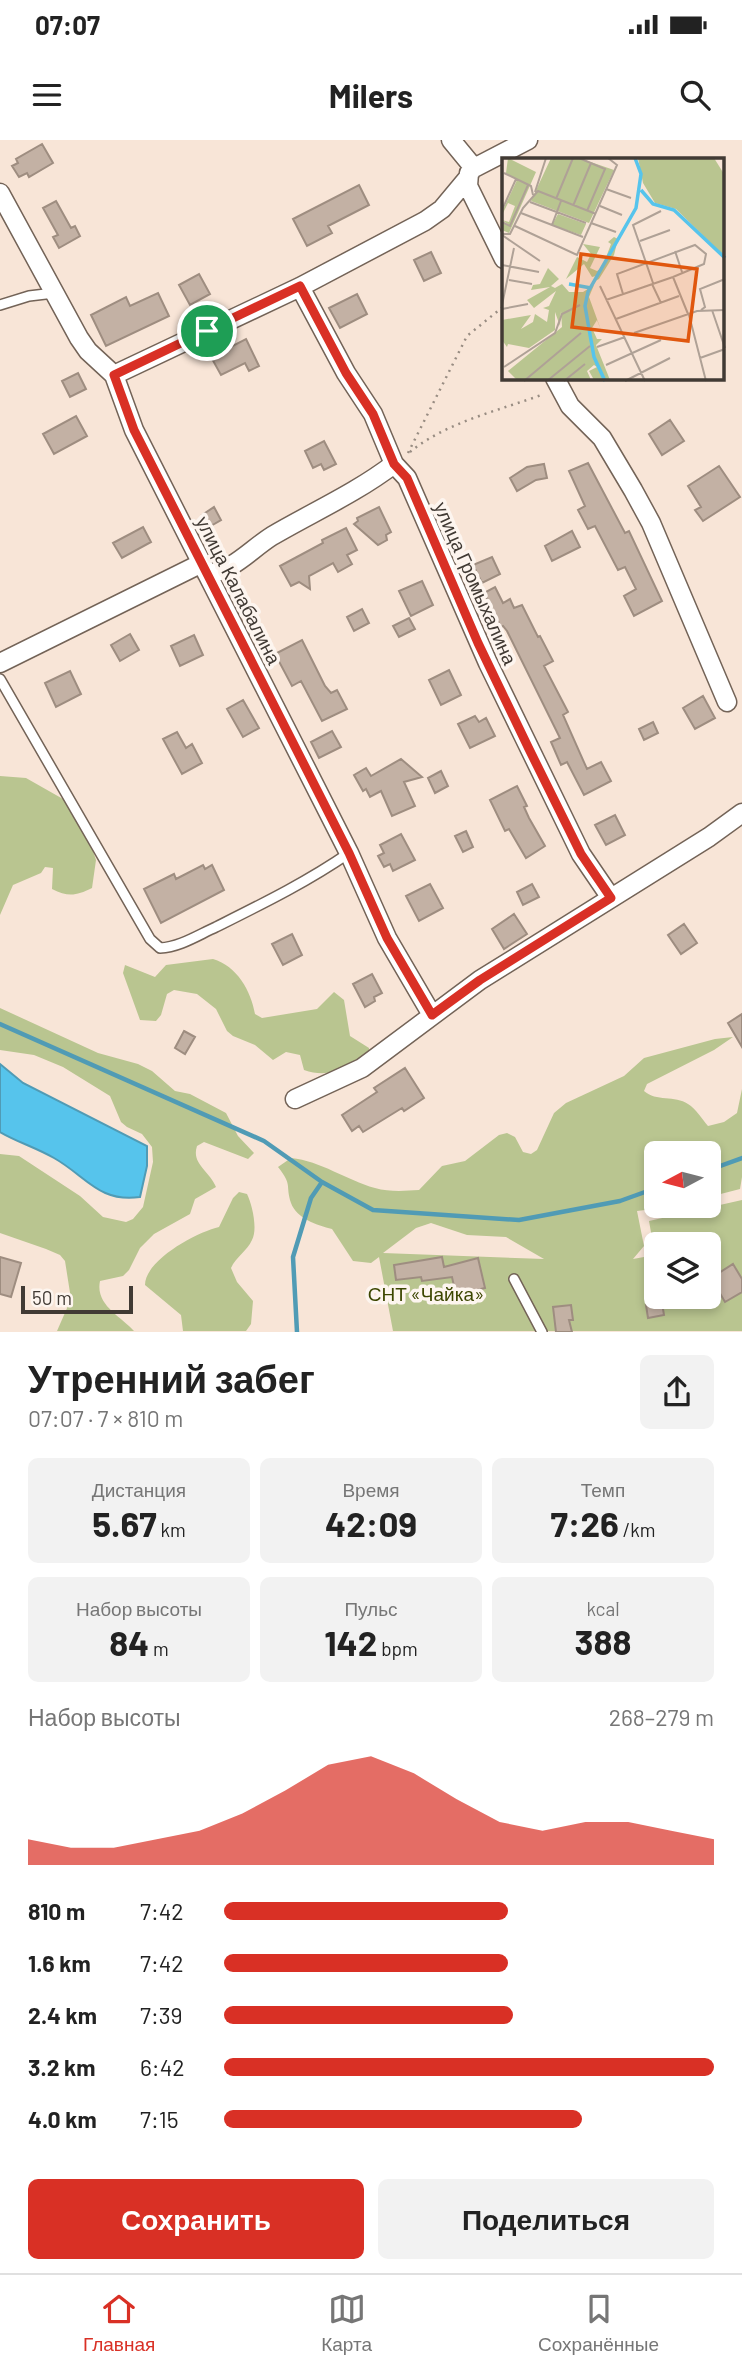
<!DOCTYPE html>
<html lang="ru">
<head>
<meta charset="utf-8">
<style>
	:root { --surface:#fff; --page:#f2f2f2; --text:#222; --muted:#767676; --line:#e0e0e0; --accent:#d93025 }
	body { margin:0; font-family:Barlow,sans-serif; background:var(--page); color:var(--text); height:100vh; display:flex; flex-direction:column; font-size:26px; white-space:nowrap }
	* { box-sizing:border-box; margin:0 }
	p { font-size:23px; color:var(--muted) }
	.icon { flex:none; width:38px; height:38px; fill:none; stroke:currentColor; stroke-width:2; stroke-linecap:round; stroke-linejoin:round }
	.map { position:relative; height:1192px; overflow:hidden }
	.panel { display:flex; flex-direction:column; background:var(--surface); flex:1 }
	.panel>* { flex:none }
	.needle { width:46px; rotate:263deg }
	.tools { position:absolute; left:644px; top:1001px; display:grid; gap:14px }
	.tools a { display:grid; place-items:center; width:77px; height:77px; border-radius:10px; background:var(--surface); box-shadow:0 4px 10px #0003; font-size:35px }
	.scale { position:absolute; left:21px; bottom:18px; width:112px; box-sizing:border-box; padding-left:7px; border:4px solid #413a34; border-top:0; font-size:19px; line-height:24px; white-space:nowrap; color:#413a34; -webkit-text-stroke:5px #fdf5ef; paint-order:stroke }
	.pin { position:absolute; display:grid; place-items:center; width:60px; height:60px; color:#fff; margin:-30px; border:4px solid #fff; border-radius:50%; box-shadow:0 2px 7px #0007 }
	.round { display:grid; place-items:center; flex:none; width:74px; height:74px; border-radius:10px; background:var(--page) }
	.summary { display:flex; align-items:center; justify-content:space-between; height:119px; padding:0 28px }
	h1 { font-size:38px; font-weight:700; line-height:52px }
	.stats { display:grid; grid-template-columns:repeat(3,1fr); gap:10px; height:119px; padding:7px 28px }
	.stats div { display:grid; align-content:center; border-radius:10px; background:var(--page); text-align:center }
	.stats b { font-size:35px; font-weight:700 }
	.stats small { font-size:19px; font-weight:400 }
	.stats p { font-size:19px }
	.chart { height:196px; padding:14px 28px }
	.chart p { display:flex; justify-content:space-between }
	.chart svg { width:100%; height:126px; margin-top:7px; fill:var(--accent); opacity:.7 }
	.cta { display:flex; gap:14px; margin-top:auto; padding:14px 28px }
	.cta a { flex:1; height:80px; border-radius:10px; background:var(--accent); color:#fff; font-size:28px; font-weight:700; line-height:80px; text-align:center }
	.cta a+a { background:var(--page); color:var(--text) }
	ul { padding:0 28px; list-style:none; font-size:23px }
	li { display:grid; grid-template-columns:112px 84px 1fr; align-items:center; height:52px }
	li i { height:18px; border-radius:9px; background:var(--accent) }
	.status { display:flex; justify-content:space-between; align-items:center; height:49px; padding:0 35px; background:var(--surface); direction:ltr }
	.status svg { height:19px; fill:currentColor }
	header { display:flex; justify-content:space-between; align-items:center; height:91px; padding:0 28px; background:var(--surface); font-size:32px; font-weight:700 }
	.tabs { display:flex; justify-content:space-around; align-items:center; height:98px; border-top:2px solid var(--line); background:var(--surface); font-size:19px; color:var(--muted) }
	.tabs a { display:grid; justify-items:center; gap:4px }
	.tabs .current { color:var(--accent) }
	.map>svg:first-child { display:block }
	.green { fill:#b9c590; fill-rule:evenodd }
	.water { fill:#56c4ec; stroke:#509bb5; stroke-width:2 }
	.lines { fill:none; stroke-linecap:round; stroke-linejoin:round }
	.stream { stroke:#509bb5; stroke-width:4.5 }
	.building { fill:#c3b1a4; stroke:#9e8d80; stroke-width:2 }
	.service-casing { stroke:#736357; stroke-width:12 }
	.minor-casing { stroke:#736357; stroke-width:21 }
	.path { stroke:#988c82; stroke-width:2.5; stroke-dasharray:2 5; stroke-linecap:butt }
	.service { stroke:#fff; stroke-width:9 }
	.minor { stroke:#fff; stroke-width:18 }
	.route-casing { stroke:#fff; stroke-width:14 }
	.route { stroke:#d93025; stroke-width:9 }
	.labels { text-anchor:middle; dominant-baseline:central; stroke-width:7; stroke-linejoin:round; paint-order:stroke }
	.street-label { font-size:19px; fill:#413a34; stroke:#fdf5ef }
	.park-label { font-size:19px; fill:#3c4600; stroke:#fdf5ef }
	.inset-river { fill:none; stroke:#56c4ec; stroke-width:3.5 }
	.inset-road { fill:none; stroke:#afa196; stroke-width:2 }
	.view { fill:#e0570e; fill-opacity:0.15; stroke:#e0570e; stroke-width:3.5 }
	.inset-edge { fill:none; stroke:#413a34; stroke-width:3.5 }
</style>
</head>
<body>
<div class="status"><b>07:07</b><svg viewBox="0 0 49 12"><path d="M0 12V9h3v3zM5 12V6h3v6zM10 12V3h3v9zM15 12V0h3v12zM26 1h20v11H26zM47 4h2v5h-2z"/></svg></div>
<header><svg class="icon" aria-label="menu" viewBox="0 0 24 24"><path d="M4 6h16M4 12h16M4 18h16"/></svg>Milers<svg class="icon" aria-label="search" viewBox="0 0 24 24"><circle cx="10" cy="10" r="6"/><path d="M15 15l6 6"/></svg></header>
<div class="map">
<svg width="742" height="1192" viewBox="0 0 742 1192">
	<rect width="100%" height="100%" fill="#f8e5d7"/>
	<path class="green" d="M0 636 26 638 63 659 87 693 96 720 92 748C76 756 68 757 52 749L53 728 45 727 41 733 13 745 0 775Z
		M213 819C237 826 251 851 255 874L262 878 317 869 334 852 344 860 350 896 369 908V916C346 927 330 939 304 930L300 915 286 912 273 920 255 905 233 896 227 891 216 869 197 854 174 850 167 854 161 875 156 881 140 880 123 833 125 825 155 837 166 825Z
		M0 868 98 913 138 924 152 931 175 951 190 954 226 973 238 996 254 1013 248 1019 204 1002 197 1006C191 1024 210 1031 216 1047L195 1059 190 1074 154 1094 140 1108 129 1130 123 1136 100 1141C95 1165 121 1176 134 1191H57L71 1159 65 1121 60 1115 46 1109 0 1093V1014L19 1016 80 1056 103 1077 126 1082 133 1079 143 1067 153 1022 152 1007 142 994 127 987 121 982 110 956 63 927 34 915 0 910Z
		M733 897 714 910 647 944 644 951C656 962 675 955 688 964 696 969 702 979 708 986L724 982 737 973 742 949V1037L740 1049 709 1057V1013H656V1066H677L637 1071 644 1106 633 1119 655 1115 649 1081 742 1060V1191H393L379 1117 371 1123 353 1121 332 1089C317 1085 297 1079 291 1063 285 1044 293 1046 278 1027L291 1018C321 1021 346 1040 375 1048 389 1052 404 1051 419 1050L442 1026 465 1021 499 995 507 993 515 997 523 1012 531 1014 537 1010 554 973 566 963 624 936 644 918 715 899ZM431 1083 467 1095 506 1097 544 1119 383 1113 416 1088ZM656 1104H709V1157H656Z
		M239 1052 247 1054C252 1064 258 1089 252 1100 247 1111 236 1117 231 1128L237 1142 253 1161 251 1184 246 1191H183L181 1175 145 1145C145 1120 197 1092 219 1087L233 1058Z"/>
	<path class="water" d="M0 924 23 943 147 1006V1026L140 1057C99 1063 86 1036 54 1018 37 1008 17 1002 0 992Z"/>
	<g class="lines">
		<path class="stream" d="M0 884 264 1001 322 1042 373 1070 519 1080 620 1061 656 1048
			M709 1030 742 1018
			M297 1192 293 1117 311 1058 322 1042"/>
	</g>
	<path class="building" d="M42 4 53 23 29 37 27 33 19 37 12 26 18 23 16 19Z
		M359 45 369 65 328 86 332 93 307 106 293 79Z
		M56 61 71 88 75 86 80 96 59 108 53 97 58 95 43 68Z
		M431 112 441 133 424 141 414 120Z
		M199 134 210 154 190 165 179 145Z
		M158 153 169 176 106 206 91 175 126 157 130 166Z
		M357 154 367 174 340 188 329 168Z
		M246 199 259 226 249 231 245 223 221 235 211 217Z
		M78 233 86 249 70 257 62 241Z
		M76 276 87 296 54 314 43 294Z
		M670 280 684 301 662 315 649 294Z
		M324 301 336 324 324 330 321 324 313 328 305 311Z
		M588 323 625 393 629 391 662 461 634 476 624 456 636 449 625 427 618 430 595 386 588 389 578 370 585 366 569 331Z
		M544 324 547 338 536 340 517 351 510 338 527 327Z
		M719 326 740 357 703 381 695 370 701 367 688 346Z
		M214 367 221 380 209 387 202 375Z
		M379 367 391 392 386 395 387 400 378 405 354 384 358 381 357 378Z
		M143 387 151 402 122 418 113 403Z
		M346 388 357 410 347 415 352 424 338 432 333 423 309 436 310 449 299 442 291 446 280 426 323 403 322 400Z
		M572 391 580 407 552 421 545 406Z
		M492 417 500 434 482 443 473 425Z
		M422 441 433 465 411 476 399 451Z
		M495 447 503 463 510 459 514 468 522 465 538 497 540 496 553 521 544 526 568 572 563 575 587 629 601 622 611 641 584 655 567 622 561 625 551 602 560 598 507 491 503 486 501 487 484 453Z
		M362 469 369 483 354 491 347 477Z
		M409 478 415 489 399 497 393 486Z
		M130 494 139 510 120 521 111 505Z
		M194 495 203 515 180 526 171 506Z
		M302 500 325 546 331 553 337 550 347 569 322 581 301 541 292 546 275 514Z
		M449 530 461 555 441 565 429 540Z
		M70 531 81 554 56 567 45 543Z
		M703 556 715 578 695 589 683 568Z
		M243 560 259 588 243 597 227 569Z
		M475 576 479 582 486 578 495 596 470 608 458 584Z
		M653 582 658 593 644 600 639 589Z
		M332 591 341 607 319 618 311 602Z
		M177 592 186 608 192 604 202 623 182 634 163 599Z
		M401 619 422 637 404 642 415 666 392 676 381 651 370 657 366 649 363 651 354 635 366 628 371 636Z
		M441 631 448 646 435 653 428 638Z
		M517 646 527 666 524 667 529 678 545 706 526 718 509 689 505 691 490 660Z
		M615 675 625 695 606 705 595 685Z
		M466 691 473 707 463 712 455 696Z
		M401 694 415 720 393 731 390 724 384 727 378 716 384 713 380 705Z
		M203 725 205 729 212 725 224 750 161 783 144 749 174 734 176 739Z
		M430 744 443 768 419 781 406 756Z
		M532 744 539 757 523 765 517 752Z
		M514 774 527 794 504 809 492 789Z
		M684 784 697 803 681 814 668 795Z
		M292 794 302 815 283 825 272 804Z
		M372 834 382 853 374 857 375 861 365 867 353 844Z
		M742 874V907L728 883Z
		M184 891 195 897 185 914 175 908Z
		M405 928 424 958 404 971 402 968 363 992 359 986 352 991 342 975 377 952 374 948Z
		M0 1117 21 1123 11 1157 0 1154Z
		M442 1117 444 1127 478 1118 485 1148 456 1155 452 1137 422 1141 421 1137 396 1140 394 1125Z
		M733 1124 742 1139V1152L725 1162 711 1138Z
		M662 1163 664 1175 648 1178 646 1165Z
		M571 1165 573 1180H569L572 1192H556L553 1167Z"/>
	<g class="lines">
		<g class="service-casing">
			<path id="service" d="M0 165 29 156 54 153
				M0 539 150 799 160 808C180 807 198 795 216 787 262 764 307 742 349 713
				M514 1139 542 1192"/>
		</g>
		<g class="minor-casing">
			<path id="minor" d="M451 0 474 28 469 33 468 46 504 119
				M474 28 528 0
				M0 53 79 198 88 211 114 235 134 290 349 713 387 798 432 875
				M300 147 346 233 373 274 394 324 407 338 488 523 581 714 611 758
				M114 235 300 147 425 81 442 69 467 39
				M555 238 570 266 602 298 633 350 651 383 727 562
				M207 434C233 431 250 410 272 396 313 372 356 353 394 324
				M0 523 202 423
				M295 959 362 928 480 840 709 697 742 673"/>
		</g>
		<path class="path" d="M410 312C446 282 501 270 544 254
			M408 313 467 196 504 166"/>
		<use href="#service" class="service"/>
		<use href="#minor" class="minor"/>
	</g>
	<g class="lines">
		<g class="route-casing">
			<path id="route" d="M300 146 346 233 373 274 394 324 407 338 478 503 529 609 581 714 611 758 480 840 432 875 387 798 349 713 134 290 114 235Z"/>
		</g>
		<use href="#route" class="route"/>
	</g>
	<g class="labels">
		<g class="street-label">
			<text transform="translate(476 443) rotate(66)">улица Громыхалина</text>
			<text transform="translate(239 450) rotate(63)">улица Калабалина</text>
		</g>
		<g class="park-label">
			<text x="426" y="1153">СНТ «Чайка»</text>
		</g>
	</g>
	<g transform="translate(502 18)">
		<rect width="222" height="222" fill="#f8e5d7"/>
		<path d="M6 0 34 14 7 75 0 72V65L7 67 0 62 7 64 13 48 6 45 0 57V54L15 22 4 15ZM49 0H77L112 12 87 65 29 43ZM136 0H212L222 16V98L174 51 153 45 141 25ZM56 56 84 66 79 77 50 67ZM112 79 116 81 112 97 97 121 93 123 94 118 90 119 82 106 64 121 75 99 85 104 89 96 81 86 98 89 88 110 95 113 100 110 109 86 106 84ZM46 110 57 121 49 128 53 130 60 126 67 134H81L92 127 87 139 99 172 95 162 90 170 95 181H100L94 187 108 222H92L87 213 95 209 92 207 85 213 89 222H15L6 213 60 169 59 153 58 168 53 154V172L27 190 6 186 5 189 0 182V162L29 157 19 171 31 164 33 156 45 164 47 152 41 150 47 148 54 133 32 150 25 142 48 129 29 132 31 127 38 126Z" fill="#b9c590"/>
		<path class="inset-river" d="M139 32 151 46 172 52 223 100M67 126 89 130M103 223 92 199 83 148 86 134 134 50 139 16 133 0"/>
		<path class="inset-road" d="M77 0 103 11 85 53M2 15 29 28 31 37M104 31 129 40M33 34 44 0M54 41 71 0M28 44 84 65M71 48 89 5M98 48 120 57M0 52 14 21M19 55 81 79M0 64 8 68 26 27M89 65 114 74M50 67 59 43M13 68 75 97 115 7 106 0M0 76H8L21 50 36 33 94 56M0 77 38 103M138 83 168 72M173 93 180 114M0 107 37 114M171 119 186 156M7 122 30 126M151 125 131 67 159 53M150 126 159 145M98 128 143 223M104 142 171 119 202 106 204 96 193 87 115 116 121 136M0 147 12 90M0 151 26 146M199 152 203 149 198 131 223 121M210 152 223 190M187 157 204 223M114 161 177 138M132 175 195 153 223 152M95 189 123 179M198 200 223 191M104 207 159 182M2 209 53 175 60 156 78 147M22 223 79 175M45 223 88 188M62 223 83 206M123 223 168 200"/>
		<path class="view" d="M79 96 195 111 186 183 70 169Z"/>
		<rect width="222" height="222" class="inset-edge"/>
	</g>
</svg>
<div class="tools">
<a><svg class="needle" viewBox="-14 -14 28 28"><path d="M0-13l5 13h-10z" fill="#e53935"/><path d="M0 13l5-13h-10z" fill="#767676"/></svg></a>
<a><svg class="icon" aria-label="layers" viewBox="0 0 24 24"><path d="M12 4l9 5-9 5-9-5zM3 14l9 5 9-5"/></svg></a>
</div>
<div class="scale">50 m</div>
<div class="pin" style="left:207px;top:191px;background:#1e9e55"><svg class="icon" aria-label="arrive" viewBox="0 0 24 24"><path d="M6 21V4h12l-3 4 3 4H6"/></svg></div>
</div>
<section class="panel">
<div class="summary"><div><h1>Утренний забег</h1><p>07:07 · 7 × 810 m</p></div><a class="round"><svg class="icon" aria-label="share" viewBox="0 0 24 24"><path d="M12 15V3M7 8l5-5 5 5M5 13v7h14v-7"/></svg></a></div>
<div class="stats">
<div><p>Дистанция</p><b>5.67<small> km</small></b></div>
<div><p>Время</p><b>42:09</b></div>
<div><p>Темп</p><b>7:26<small> /km</small></b></div>
</div>
<div class="stats">
<div><p>Набор высоты</p><b>84<small> m</small></b></div>
<div><p>Пульс</p><b>142<small> bpm</small></b></div>
<div><p>kcal</p><b>388</b></div>
</div>
<div class="chart"><p><span>Набор высоты</span>268–279 m</p>
<svg viewBox="0 0 160 44" preserveAspectRatio="none"><path d="M0 44V35L10 38L20 38L30 35L40 32L50 26L60 18L70 9L80 6L90 12L100 21L110 29L120 32L130 29L140 29L150 32L160 35V44z"/></svg>
</div>
<ul>
<li><b>810 m</b>7:42<i style="width:58%"></i></li>
<li><b>1.6 km</b>7:42<i style="width:58%"></i></li>
<li><b>2.4 km</b>7:39<i style="width:59%"></i></li>
<li><b>3.2 km</b>6:42<i style="width:100%"></i></li>
<li><b>4.0 km</b>7:15<i style="width:73%"></i></li>
</ul>
<div class="cta"><a>Сохранить</a><a>Поделиться</a></div>
</section>
<nav class="tabs">
<a class="current"><svg class="icon" aria-label="home" viewBox="0 0 24 24"><path d="M3 11l9-7 9 7M6 9v11h12V9"/></svg>Главная</a>
<a><svg class="icon" aria-label="map" viewBox="0 0 24 24"><path d="M3 6l6-2 6 2 6-2v14l-6 2-6-2-6 2zM9 4v14M15 6v14"/></svg>Карта</a>
<a><svg class="icon" aria-label="saved" viewBox="0 0 24 24"><path d="M7 4h10v16l-5-4-5 4z"/></svg>Сохранённые</a>
</nav>
</body>
</html>
